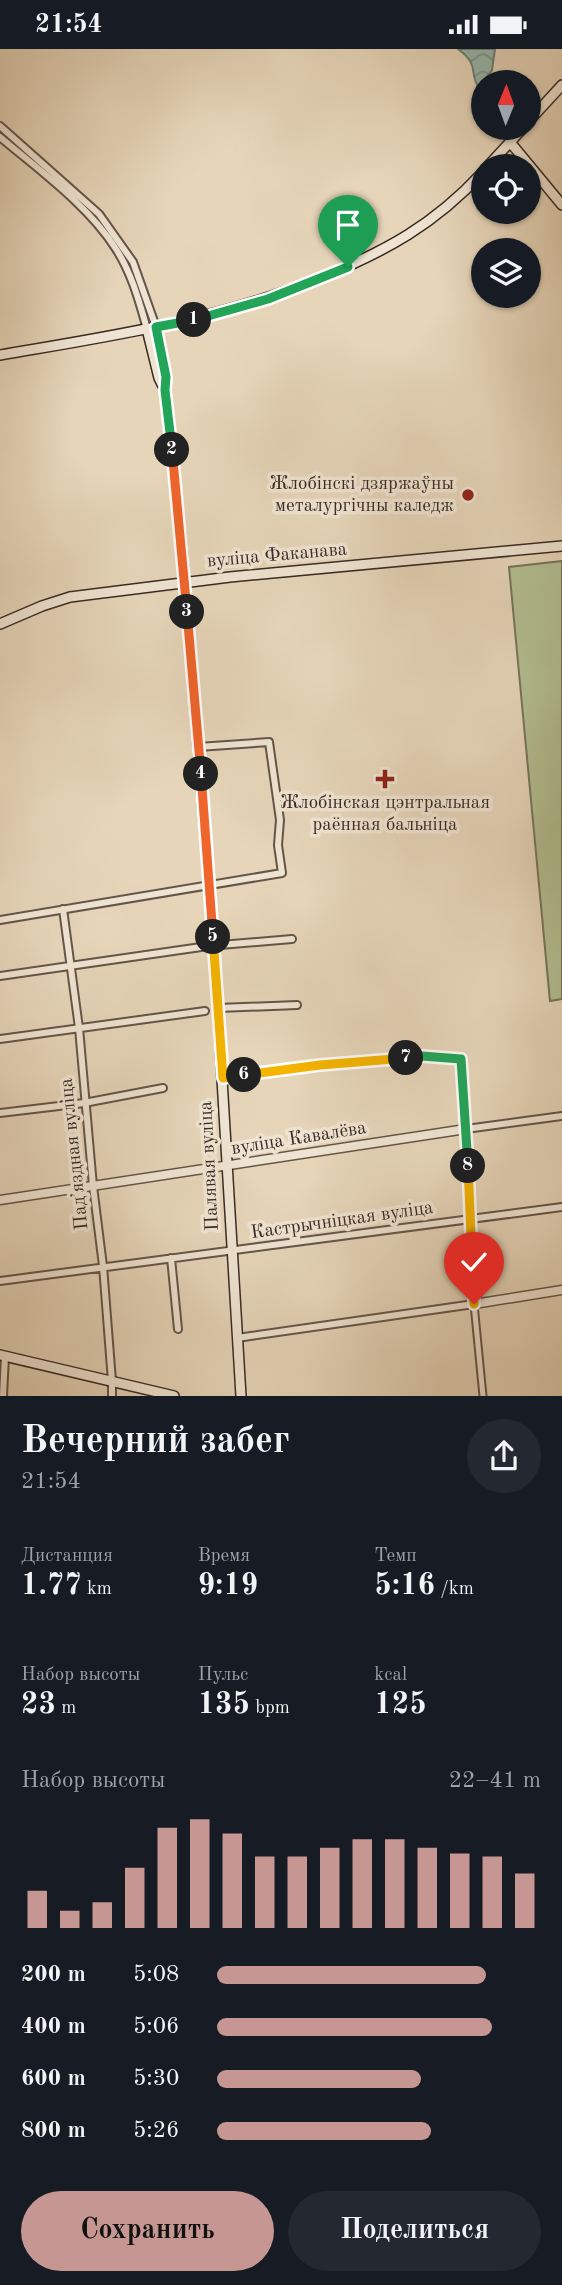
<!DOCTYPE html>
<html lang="ru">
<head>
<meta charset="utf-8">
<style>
	:root { --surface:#171b24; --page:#242831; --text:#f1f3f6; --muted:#9ea1a6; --accent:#c59692 }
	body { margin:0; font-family:"Old Standard TT",serif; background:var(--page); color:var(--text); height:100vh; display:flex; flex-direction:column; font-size:26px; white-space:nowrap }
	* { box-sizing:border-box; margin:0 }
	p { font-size:23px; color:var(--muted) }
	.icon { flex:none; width:38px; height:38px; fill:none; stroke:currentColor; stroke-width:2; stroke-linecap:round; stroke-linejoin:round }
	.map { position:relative; height:1347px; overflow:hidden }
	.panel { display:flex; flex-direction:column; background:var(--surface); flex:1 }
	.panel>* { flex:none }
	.needle { width:46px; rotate:1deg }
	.fabs { position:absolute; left:471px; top:21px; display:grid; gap:14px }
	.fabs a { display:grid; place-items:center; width:70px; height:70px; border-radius:50%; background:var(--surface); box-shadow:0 2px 5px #0004; font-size:35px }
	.pin { position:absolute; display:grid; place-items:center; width:60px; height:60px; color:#fff; margin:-72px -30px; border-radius:50% 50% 50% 0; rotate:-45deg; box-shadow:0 0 7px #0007 }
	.pin .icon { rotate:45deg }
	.km { position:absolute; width:35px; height:35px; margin:-18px; border-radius:50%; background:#222; color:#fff; font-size:19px; line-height:35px; text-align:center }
	.round { display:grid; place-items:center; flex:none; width:74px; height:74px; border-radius:37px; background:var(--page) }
	.head { display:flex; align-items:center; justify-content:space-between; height:119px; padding:0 21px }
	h1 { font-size:38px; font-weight:800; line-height:52px }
	.stats { display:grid; grid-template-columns:repeat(3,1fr); gap:10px; height:119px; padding:7px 21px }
	.stats div { display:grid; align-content:center }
	.stats b { font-size:30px; font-weight:800 }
	.stats small { font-size:19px; font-weight:400 }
	.stats p { font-size:19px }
	.chart { height:196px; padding:14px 21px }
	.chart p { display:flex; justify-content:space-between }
	.chart svg { width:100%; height:126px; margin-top:7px; stroke:var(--accent); stroke-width:6 }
	.cta { display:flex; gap:14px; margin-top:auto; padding:14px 21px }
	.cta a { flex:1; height:80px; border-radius:42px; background:var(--accent); color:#111; font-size:28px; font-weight:800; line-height:80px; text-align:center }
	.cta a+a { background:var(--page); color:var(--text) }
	ul { padding:0 21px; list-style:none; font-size:23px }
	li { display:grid; grid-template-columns:112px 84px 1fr; align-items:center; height:52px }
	li i { height:18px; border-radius:9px; background:var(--accent) }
	.status { display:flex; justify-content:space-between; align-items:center; height:49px; padding:0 35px; background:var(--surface); direction:ltr }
	.status svg { height:19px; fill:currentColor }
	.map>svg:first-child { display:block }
	.green { fill:#b2be91; stroke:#75745b; stroke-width:2 }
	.water { fill:url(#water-waves); stroke:#708077; stroke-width:2 }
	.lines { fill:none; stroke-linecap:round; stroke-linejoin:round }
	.pedestrian-casing { stroke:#64554a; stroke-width:9 }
	.minor-casing { stroke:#64554a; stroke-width:10 }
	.tertiary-casing { stroke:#64554a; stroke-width:11 }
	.secondary-casing { stroke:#382a25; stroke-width:12 }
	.pedestrian { stroke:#efe4d2; stroke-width:5 }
	.minor { stroke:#efe4d2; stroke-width:6 }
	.tertiary { stroke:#efe4d2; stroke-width:8 }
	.secondary { stroke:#efe4d2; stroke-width:9 }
	.split-1-casing { stroke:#fff; stroke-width:14 }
	.split-2-casing { stroke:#fff; stroke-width:14 }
	.split-3-casing { stroke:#fff; stroke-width:14 }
	.split-4-casing { stroke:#fff; stroke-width:14 }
	.split-5-casing { stroke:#fff; stroke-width:14 }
	.split-6-casing { stroke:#fff; stroke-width:14 }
	.split-7-casing { stroke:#fff; stroke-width:14 }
	.split-8-casing { stroke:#fff; stroke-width:14 }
	.split-9-casing { stroke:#fff; stroke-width:14 }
	.split-1 { stroke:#22a559; stroke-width:9 }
	.split-2 { stroke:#22a559; stroke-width:9 }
	.split-3 { stroke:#f0652b; stroke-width:9 }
	.split-4 { stroke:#f0652b; stroke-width:9 }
	.split-5 { stroke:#f0652b; stroke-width:9 }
	.split-6 { stroke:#f5b400; stroke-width:9 }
	.split-7 { stroke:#f5b400; stroke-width:9 }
	.split-8 { stroke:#22a559; stroke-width:9 }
	.split-9 { stroke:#f5b400; stroke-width:9 }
	.poi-dot { fill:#8f2418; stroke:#efe4d2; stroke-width:2.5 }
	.labels { text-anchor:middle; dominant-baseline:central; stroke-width:7; stroke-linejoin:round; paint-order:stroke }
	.poi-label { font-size:19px; fill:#382a25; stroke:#efe4d2; text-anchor:end }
	.street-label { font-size:19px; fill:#382a25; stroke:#efe4d2 }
</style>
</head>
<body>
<div class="status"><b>21:54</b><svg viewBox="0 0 49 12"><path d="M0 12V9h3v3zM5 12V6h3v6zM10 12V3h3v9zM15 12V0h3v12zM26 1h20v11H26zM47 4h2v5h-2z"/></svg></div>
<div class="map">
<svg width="562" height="1347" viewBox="0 0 562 1347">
	<defs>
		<pattern id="water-waves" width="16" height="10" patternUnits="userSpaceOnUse" patternTransform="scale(1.75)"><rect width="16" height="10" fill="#96b9ae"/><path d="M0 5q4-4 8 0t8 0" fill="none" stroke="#7b978d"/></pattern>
	</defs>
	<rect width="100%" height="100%" fill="#e6d5b9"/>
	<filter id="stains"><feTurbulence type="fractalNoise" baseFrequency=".00286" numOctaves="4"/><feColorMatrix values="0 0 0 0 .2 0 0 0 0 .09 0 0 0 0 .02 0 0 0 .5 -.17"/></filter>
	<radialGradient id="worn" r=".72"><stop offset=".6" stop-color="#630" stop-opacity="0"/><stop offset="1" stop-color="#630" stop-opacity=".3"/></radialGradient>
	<path class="green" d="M562 512V950L550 952 509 518Z"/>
	<path class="water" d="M458 0H495L492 21 479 39C468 23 481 17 458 0Z"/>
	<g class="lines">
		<g class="pedestrian-casing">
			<path id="pedestrian" d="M474 1255 483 1347"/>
		</g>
		<g class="minor-casing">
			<path id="minor" d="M0 77 99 165 133 213 156 278
				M0 88C39 121 89 157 116 200 132 225 139 252 147 280
				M63 860 79 979 93 1137 103 1217 112 1332V1347
				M0 871 282 824 278 796 280 771 269 693 198 698
				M0 927 208 897 292 890
				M218 959 297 956
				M0 990 205 962
				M223 1029 320 1016 422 1007 461 1010 466 1080 562 1067
				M0 1064 84 1054 163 1039
				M171 1209 178 1280
				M0 1232 562 1158
				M237 1289 474 1255
				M3 1347 5 1307"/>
		</g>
		<g class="tertiary-casing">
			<path id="tertiary" d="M0 1151 466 1080 474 1255 562 1241"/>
		</g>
		<g class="secondary-casing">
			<path id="secondary" d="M528 73 562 36
				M510 93 562 156
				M488 117 523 79
				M156 278 166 328 165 341 182 501 214 897 241 1347
				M147 280 159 329 164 339
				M0 306C110 287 216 272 320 229 386 202 434 176 483 123
				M0 575 42 557 70 548 230 528 562 497
				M0 1306 174 1347"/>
		</g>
		<use href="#pedestrian" class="pedestrian"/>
		<use href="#minor" class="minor"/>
		<use href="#tertiary" class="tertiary"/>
		<use href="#secondary" class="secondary"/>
	</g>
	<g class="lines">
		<g class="split-1-casing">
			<path id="split-1" d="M194 271 268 250 348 218"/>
		</g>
		<g class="split-2-casing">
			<path id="split-2" d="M172 401 165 341 166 328 156 278 194 271"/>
		</g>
		<g class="split-3-casing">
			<path id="split-3" d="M172 401 187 563"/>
		</g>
		<g class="split-4-casing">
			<path id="split-4" d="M187 563 201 725"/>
		</g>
		<g class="split-5-casing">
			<path id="split-5" d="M201 725 213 888"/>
		</g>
		<g class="split-6-casing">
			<path id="split-6" d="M213 888 223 1029 244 1026"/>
		</g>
		<g class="split-7-casing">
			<path id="split-7" d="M244 1026 320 1016 406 1009"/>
		</g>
		<g class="split-8-casing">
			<path id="split-8" d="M406 1009 422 1007 461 1010 468 1117"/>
		</g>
		<g class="split-9-casing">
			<path id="split-9" d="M468 1117 474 1255"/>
		</g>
		<use href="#split-1" class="split-1"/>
		<use href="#split-2" class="split-2"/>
		<use href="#split-3" class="split-3"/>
		<use href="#split-4" class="split-4"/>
		<use href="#split-5" class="split-5"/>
		<use href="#split-6" class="split-6"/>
		<use href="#split-7" class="split-7"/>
		<use href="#split-8" class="split-8"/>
		<use href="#split-9" class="split-9"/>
	</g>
	<g class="poi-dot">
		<circle cx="468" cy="446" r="7"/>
		<path d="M381.5 719.5h7v7h7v7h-7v7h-7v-7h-7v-7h7z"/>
	</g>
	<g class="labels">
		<g class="poi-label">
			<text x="454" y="435">Жлобінскі дзяржаўны<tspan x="454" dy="22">металургічны каледж</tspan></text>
			<text x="385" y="754" text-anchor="middle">Жлобінская цэнтральная<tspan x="385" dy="22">раённая бальніца</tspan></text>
		</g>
		<g class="street-label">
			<text transform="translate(277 507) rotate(-5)">вуліца Факанава</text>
			<text transform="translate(299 1090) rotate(-9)">вуліца Кавалёва</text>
			<text transform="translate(75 1105) rotate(-96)">Падʼяздная вуліца</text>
			<text transform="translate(210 1117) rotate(-93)">Палявая вуліца</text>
			<text transform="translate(342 1172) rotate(-8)">Кастрычніцкая вуліца</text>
		</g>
	</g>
	<rect width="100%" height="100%" filter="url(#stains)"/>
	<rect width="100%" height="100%" fill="url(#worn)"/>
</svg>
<div class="fabs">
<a><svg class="needle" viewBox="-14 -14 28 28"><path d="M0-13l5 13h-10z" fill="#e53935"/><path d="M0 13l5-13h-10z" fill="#9ea1a6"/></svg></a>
<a><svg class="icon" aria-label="locate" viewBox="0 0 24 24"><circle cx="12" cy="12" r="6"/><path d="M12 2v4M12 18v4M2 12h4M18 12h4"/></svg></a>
<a><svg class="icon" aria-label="layers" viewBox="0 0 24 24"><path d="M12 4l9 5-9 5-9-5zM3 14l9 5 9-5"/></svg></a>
</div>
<div class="pin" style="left:348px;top:218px;background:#1e9e55"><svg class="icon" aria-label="arrive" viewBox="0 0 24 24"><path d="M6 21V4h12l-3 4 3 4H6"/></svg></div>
<div class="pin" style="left:474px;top:1255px;background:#d93025"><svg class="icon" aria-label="check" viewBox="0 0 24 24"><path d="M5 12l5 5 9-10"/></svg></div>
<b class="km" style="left:194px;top:271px">1</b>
<b class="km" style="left:172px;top:401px">2</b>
<b class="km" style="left:187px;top:563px">3</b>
<b class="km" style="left:201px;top:725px">4</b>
<b class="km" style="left:213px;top:888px">5</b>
<b class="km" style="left:244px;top:1026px">6</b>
<b class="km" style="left:406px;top:1009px">7</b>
<b class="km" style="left:468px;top:1117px">8</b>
</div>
<section class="panel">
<div class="head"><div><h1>Вечерний забег</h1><p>21:54</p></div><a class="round"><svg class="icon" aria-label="share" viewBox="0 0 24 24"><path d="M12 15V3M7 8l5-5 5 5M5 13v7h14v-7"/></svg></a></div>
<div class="stats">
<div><p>Дистанция</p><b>1.77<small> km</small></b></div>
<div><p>Время</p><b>9:19</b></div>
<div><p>Темп</p><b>5:16<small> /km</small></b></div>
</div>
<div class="stats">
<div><p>Набор высоты</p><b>23<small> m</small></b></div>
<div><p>Пульс</p><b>135<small> bpm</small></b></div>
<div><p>kcal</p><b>125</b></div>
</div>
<div class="chart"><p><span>Набор высоты</span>22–41 m</p>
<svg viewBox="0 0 160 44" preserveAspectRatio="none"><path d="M5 44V31M15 44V38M25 44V35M35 44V23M45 44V9M55 44V6M65 44V11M75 44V19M85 44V19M95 44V16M105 44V13M115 44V13M125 44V16M135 44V18M145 44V19M155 44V25"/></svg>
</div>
<ul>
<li><b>200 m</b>5:08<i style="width:83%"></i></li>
<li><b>400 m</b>5:06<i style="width:85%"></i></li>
<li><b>600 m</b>5:30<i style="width:63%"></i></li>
<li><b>800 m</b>5:26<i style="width:66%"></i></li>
</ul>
<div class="cta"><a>Сохранить</a><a>Поделиться</a></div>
</section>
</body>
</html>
